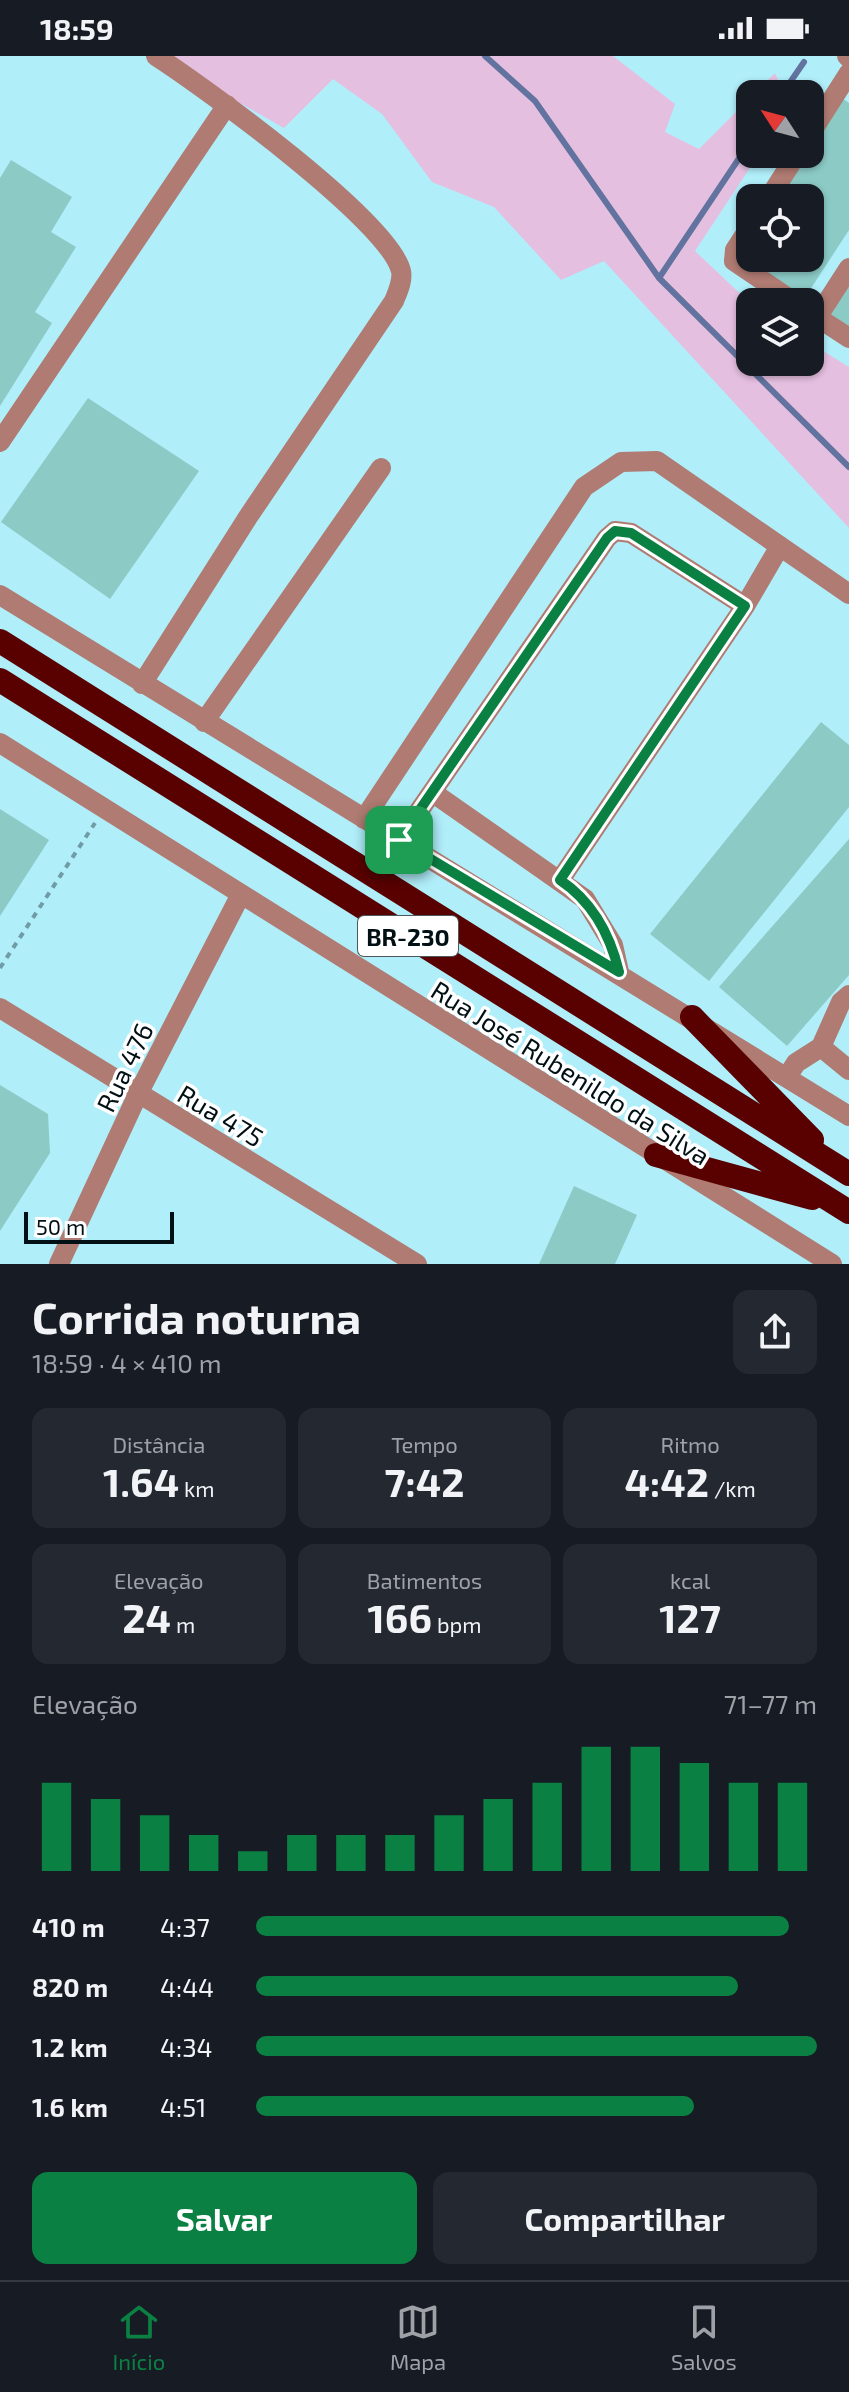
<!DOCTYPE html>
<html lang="pt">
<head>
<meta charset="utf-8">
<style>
	:root { --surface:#171b24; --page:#242831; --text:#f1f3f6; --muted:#9ea1a6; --line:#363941; --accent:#0b8043 }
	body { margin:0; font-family:"Exo 2",sans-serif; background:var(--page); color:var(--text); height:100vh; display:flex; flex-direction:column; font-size:30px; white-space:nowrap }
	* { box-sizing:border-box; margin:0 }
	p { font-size:26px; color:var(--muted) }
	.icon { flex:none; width:44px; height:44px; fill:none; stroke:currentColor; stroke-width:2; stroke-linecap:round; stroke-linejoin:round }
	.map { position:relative; height:1208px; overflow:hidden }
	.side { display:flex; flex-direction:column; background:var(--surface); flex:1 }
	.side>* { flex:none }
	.needle { width:52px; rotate:306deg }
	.tools { position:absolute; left:736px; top:24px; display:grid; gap:16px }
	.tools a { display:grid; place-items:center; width:88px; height:88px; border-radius:16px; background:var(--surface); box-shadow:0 2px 6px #0004; font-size:40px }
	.scale { position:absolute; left:24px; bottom:20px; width:150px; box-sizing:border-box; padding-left:8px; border:4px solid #001014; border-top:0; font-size:22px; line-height:28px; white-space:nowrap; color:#001014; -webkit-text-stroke:6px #fff; paint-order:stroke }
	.pin { position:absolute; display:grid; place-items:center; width:68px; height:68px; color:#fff; margin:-34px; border-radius:16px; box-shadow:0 4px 12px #0006 }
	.round { display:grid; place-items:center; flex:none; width:84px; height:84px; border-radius:16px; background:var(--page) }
	.head { display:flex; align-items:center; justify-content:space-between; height:136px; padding:0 32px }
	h1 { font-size:44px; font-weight:700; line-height:60px }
	.stats { display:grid; grid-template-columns:repeat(3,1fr); gap:12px; height:136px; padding:8px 32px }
	.stats div { display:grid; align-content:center; border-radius:16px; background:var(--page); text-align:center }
	.stats b { font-size:40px; font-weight:700 }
	.stats small { font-size:22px; font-weight:400 }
	.stats p { font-size:22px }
	.chart { height:224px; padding:16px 32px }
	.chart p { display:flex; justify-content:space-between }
	.chart svg { width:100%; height:144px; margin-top:8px; stroke:var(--accent); stroke-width:6 }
	.primary-button { display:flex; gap:16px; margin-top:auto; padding:16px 32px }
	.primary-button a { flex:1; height:92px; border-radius:16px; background:var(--accent); color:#fff; font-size:32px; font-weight:700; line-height:92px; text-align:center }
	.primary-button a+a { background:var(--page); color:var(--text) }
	ul { padding:0 32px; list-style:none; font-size:26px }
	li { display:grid; grid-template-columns:128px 96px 1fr; align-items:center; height:60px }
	li i { height:20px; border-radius:10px; background:var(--accent) }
	.status { display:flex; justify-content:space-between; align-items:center; height:56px; padding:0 40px; background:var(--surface); direction:ltr }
	.status svg { height:22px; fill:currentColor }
	.tabs { display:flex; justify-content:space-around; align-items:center; height:112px; border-top:2px solid var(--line); background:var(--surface); font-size:22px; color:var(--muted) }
	.tabs a { display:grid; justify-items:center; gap:4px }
	.tabs .active { color:var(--accent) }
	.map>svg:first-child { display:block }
	.green { fill:#e5bfe0 }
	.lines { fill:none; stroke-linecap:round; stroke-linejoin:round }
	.stream { stroke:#61739e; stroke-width:6 }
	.building { fill:#8ccac6 }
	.path { stroke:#6f9ca5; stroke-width:4; stroke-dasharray:6 6; stroke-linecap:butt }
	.minor { stroke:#af7b72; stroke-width:20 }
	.highway { stroke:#590000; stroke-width:24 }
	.route-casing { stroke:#fff; stroke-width:16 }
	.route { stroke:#0b8043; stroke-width:10 }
	.labels { text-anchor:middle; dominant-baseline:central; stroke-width:7; stroke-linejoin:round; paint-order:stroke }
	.shield { fill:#fff; stroke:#4c585a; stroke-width:2 }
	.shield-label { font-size:24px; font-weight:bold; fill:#001014 }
	.street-label { font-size:26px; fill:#001014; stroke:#fff }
</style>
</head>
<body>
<div class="status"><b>18:59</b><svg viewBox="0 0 49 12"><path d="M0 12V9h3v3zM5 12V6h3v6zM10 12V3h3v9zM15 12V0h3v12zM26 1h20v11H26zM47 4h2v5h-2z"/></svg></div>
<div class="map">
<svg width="849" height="1208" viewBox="0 0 849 1208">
	<rect width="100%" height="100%" fill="#b0eefa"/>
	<path class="green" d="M165 0H613L675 48 665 76 699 93 750 42V98H759L695 195 750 247V306H810V287L849 311V472L604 205 561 224 494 151 432 126 382 58 333 23 284 72 189 18Z
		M775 17 784 38H754Z"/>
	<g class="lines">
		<path class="stream" d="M485 0 535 45 659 222 849 411
			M782 38 804 6
			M659 222 750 86"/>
	</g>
	<path class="building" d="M839 40 849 47V174L804 243 736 199 750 177V202H810V142H773L801 98H810V85Z
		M11 104 72 141 51 176 76 191 35 256 52 267 0 350V122Z
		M849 219V274L824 258Z
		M88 342 199 415 110 543 1 466Z
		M821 666 849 689V751L709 925 650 878Z
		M0 753 49 784 0 860Z
		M849 783V919L787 990 719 931Z
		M0 1029 48 1058 50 1097 0 1175Z
		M574 1130 637 1159 615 1208H539Z"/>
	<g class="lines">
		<path class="path" d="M0 912 95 767"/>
		<path class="minor" d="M847 0 849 2
			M810 78 849 17
			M769 142 797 98
			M750 171 735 194 734 205 794 246
			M849 212 820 257 823 265 849 282
			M0 386 227 49
			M0 539 849 1060
			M142 628 248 461 394 245C398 235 403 225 401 215 389 165 204 31 156 0
			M204 666 381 412
			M0 687 832 1208
			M432 736 585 843 613 889 619 916
			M364 763 584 431 621 406 657 405 849 538
			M399 784 607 482 615 475 631 477 745 550
			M560 824 745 550 780 490
			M0 952 417 1208
			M821 991 841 946 849 939
			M787 1021 796 1007 821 991 849 1014
			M59 1208 138 1038 240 840"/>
		<path class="highway" d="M0 585 849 1118
			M0 624 849 1156
			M692 961 812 1084
			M656 1099 812 1142"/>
	</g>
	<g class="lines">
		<g class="route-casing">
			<path id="route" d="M615 475 631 477 745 550 560 824C593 846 610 878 619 916L399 784 607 482Z"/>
		</g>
		<use href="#route" class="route"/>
	</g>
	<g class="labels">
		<rect class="shield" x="358" y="860" width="100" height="40" rx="6"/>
		<g class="shield-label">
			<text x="408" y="880">BR-230</text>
		</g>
		<g class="street-label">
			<text transform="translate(124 1011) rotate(-64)">Rua 476</text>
			<text transform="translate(571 1016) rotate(32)">Rua José Rubenildo da Silva</text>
			<text transform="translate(221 1059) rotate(31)">Rua 475</text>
		</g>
	</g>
</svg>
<div class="tools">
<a><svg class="needle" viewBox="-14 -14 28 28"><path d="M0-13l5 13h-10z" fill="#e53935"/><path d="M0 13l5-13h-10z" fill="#9ea1a6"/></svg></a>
<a><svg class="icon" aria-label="locate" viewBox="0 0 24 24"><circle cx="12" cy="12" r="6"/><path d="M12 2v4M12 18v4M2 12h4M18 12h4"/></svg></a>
<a><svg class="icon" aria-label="layers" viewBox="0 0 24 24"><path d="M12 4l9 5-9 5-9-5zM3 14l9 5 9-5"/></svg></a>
</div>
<div class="scale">50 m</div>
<div class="pin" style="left:399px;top:784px;background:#1e9e55"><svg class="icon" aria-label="arrive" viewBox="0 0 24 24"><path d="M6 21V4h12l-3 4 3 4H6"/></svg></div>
</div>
<section class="side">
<div class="head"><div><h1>Corrida noturna</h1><p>18:59 · 4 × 410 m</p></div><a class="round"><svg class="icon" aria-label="share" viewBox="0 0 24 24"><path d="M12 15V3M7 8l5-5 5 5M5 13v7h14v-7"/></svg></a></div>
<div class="stats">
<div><p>Distância</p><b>1.64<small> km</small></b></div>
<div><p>Tempo</p><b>7:42</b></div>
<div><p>Ritmo</p><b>4:42<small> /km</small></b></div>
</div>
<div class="stats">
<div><p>Elevação</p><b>24<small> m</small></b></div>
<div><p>Batimentos</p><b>166<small> bpm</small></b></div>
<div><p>kcal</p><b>127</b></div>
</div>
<div class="chart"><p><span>Elevação</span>71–77 m</p>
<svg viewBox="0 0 160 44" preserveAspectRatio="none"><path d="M5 44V17M15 44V22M25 44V27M35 44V33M45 44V38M55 44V33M65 44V33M75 44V33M85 44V27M95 44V22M105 44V17M115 44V6M125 44V6M135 44V11M145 44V17M155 44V17"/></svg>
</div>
<ul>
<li><b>410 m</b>4:37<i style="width:95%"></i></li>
<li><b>820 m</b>4:44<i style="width:86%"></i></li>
<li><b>1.2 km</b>4:34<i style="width:100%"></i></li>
<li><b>1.6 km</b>4:51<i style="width:78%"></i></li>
</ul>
<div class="primary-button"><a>Salvar</a><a>Compartilhar</a></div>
</section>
<nav class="tabs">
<a class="active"><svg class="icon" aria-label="home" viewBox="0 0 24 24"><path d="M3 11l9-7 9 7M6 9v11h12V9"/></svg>Início</a>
<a><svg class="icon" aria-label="map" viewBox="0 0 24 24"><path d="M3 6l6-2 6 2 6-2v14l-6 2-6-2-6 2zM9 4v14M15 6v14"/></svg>Mapa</a>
<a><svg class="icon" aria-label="saved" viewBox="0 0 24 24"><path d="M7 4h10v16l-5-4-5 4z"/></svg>Salvos</a>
</nav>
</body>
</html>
